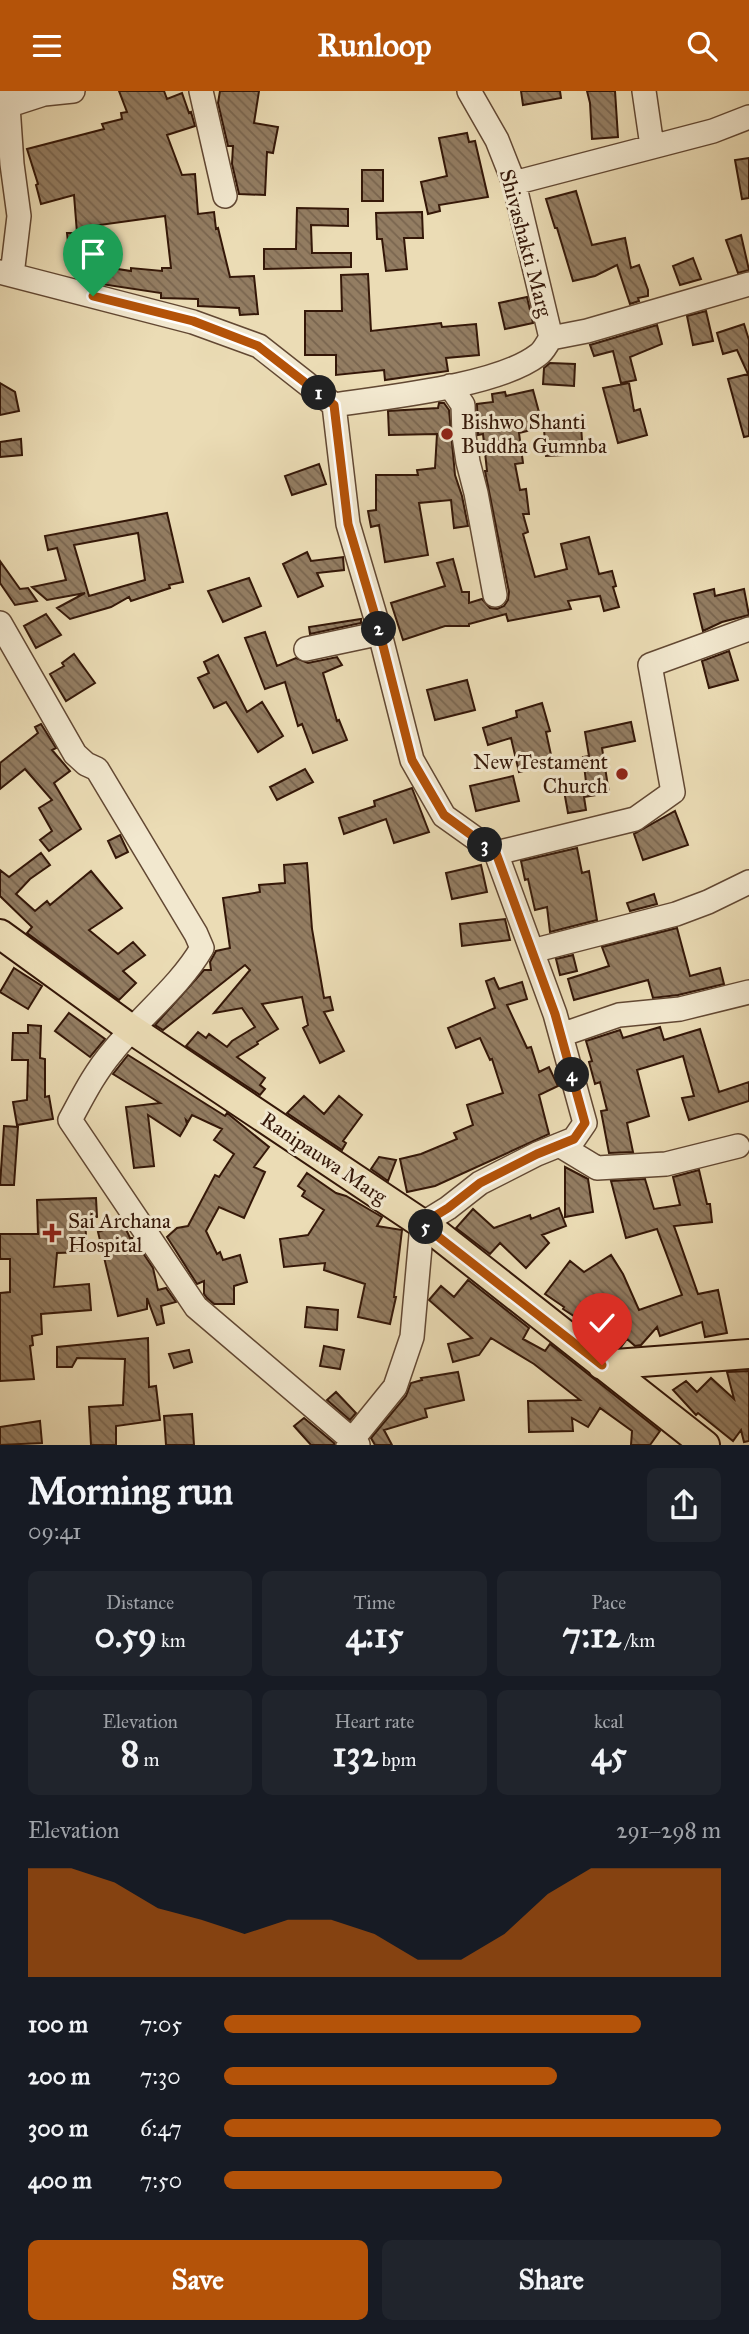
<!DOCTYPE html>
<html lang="en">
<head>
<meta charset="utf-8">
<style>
	:root { --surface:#171b24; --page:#20242c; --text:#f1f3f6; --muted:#9ea1a6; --accent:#b45309 }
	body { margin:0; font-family:"IM FELL Great Primer",serif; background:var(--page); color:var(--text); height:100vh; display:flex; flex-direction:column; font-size:26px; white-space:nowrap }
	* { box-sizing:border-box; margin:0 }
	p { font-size:23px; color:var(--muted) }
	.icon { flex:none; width:38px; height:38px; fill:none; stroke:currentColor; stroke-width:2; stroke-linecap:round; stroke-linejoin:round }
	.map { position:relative; height:1354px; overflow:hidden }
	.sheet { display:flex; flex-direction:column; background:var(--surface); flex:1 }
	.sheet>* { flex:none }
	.pin { position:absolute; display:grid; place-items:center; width:60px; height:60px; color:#fff; margin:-72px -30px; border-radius:50% 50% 50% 0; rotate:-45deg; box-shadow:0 0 7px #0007 }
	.pin .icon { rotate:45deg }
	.km { position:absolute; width:35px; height:35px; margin:-18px; border-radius:50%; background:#222; color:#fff; font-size:19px; line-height:35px; text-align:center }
	.round { display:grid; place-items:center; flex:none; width:74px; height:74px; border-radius:10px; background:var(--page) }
	.headline { display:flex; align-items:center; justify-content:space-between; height:119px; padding:0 28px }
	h1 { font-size:38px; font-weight:800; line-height:52px }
	.stats { display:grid; grid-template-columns:repeat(3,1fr); gap:10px; height:119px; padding:7px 28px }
	.stats div { display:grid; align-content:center; border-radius:10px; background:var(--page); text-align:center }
	.stats b { font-size:35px; font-weight:800 }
	.stats small { font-size:19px; font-weight:400 }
	.stats p { font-size:19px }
	.chart { height:196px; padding:14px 28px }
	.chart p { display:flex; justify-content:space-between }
	.chart svg { width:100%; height:126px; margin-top:7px; fill:var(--accent); opacity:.7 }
	.action { display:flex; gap:14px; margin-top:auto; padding:14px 28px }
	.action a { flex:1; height:80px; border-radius:10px; background:var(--accent); color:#fff; font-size:28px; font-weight:800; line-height:80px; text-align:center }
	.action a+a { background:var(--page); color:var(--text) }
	ul { padding:0 28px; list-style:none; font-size:23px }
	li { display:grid; grid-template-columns:112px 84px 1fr; align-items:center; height:52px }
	li i { height:18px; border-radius:9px; background:var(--accent) }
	header { display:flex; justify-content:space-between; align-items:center; height:91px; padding:0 28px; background:var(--accent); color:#fff; font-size:32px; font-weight:800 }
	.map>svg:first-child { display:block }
	.building { fill:url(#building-back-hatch); stroke:#341708; stroke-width:2; fill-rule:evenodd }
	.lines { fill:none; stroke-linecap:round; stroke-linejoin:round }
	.minor-casing { stroke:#624833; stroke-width:26 }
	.major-casing { stroke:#341708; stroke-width:32 }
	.minor { stroke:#f2e8cf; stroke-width:23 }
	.major { stroke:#ebdcb5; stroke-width:28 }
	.route-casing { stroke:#fff; stroke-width:14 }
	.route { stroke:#b45309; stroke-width:9 }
	.poi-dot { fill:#8f2418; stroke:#f2e8cf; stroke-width:2.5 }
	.labels { text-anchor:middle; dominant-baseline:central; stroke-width:6; stroke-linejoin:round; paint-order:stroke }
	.street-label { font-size:21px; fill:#341708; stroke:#f2e8cf }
	.poi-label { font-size:21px; fill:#341708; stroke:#f2e8cf; text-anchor:start }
</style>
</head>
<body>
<header><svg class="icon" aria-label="menu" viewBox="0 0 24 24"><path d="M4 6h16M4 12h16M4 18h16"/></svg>Runloop<svg class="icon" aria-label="search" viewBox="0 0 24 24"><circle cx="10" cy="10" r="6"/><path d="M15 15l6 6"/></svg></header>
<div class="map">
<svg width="749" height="1354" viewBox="0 0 749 1354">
	<defs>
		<pattern id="building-back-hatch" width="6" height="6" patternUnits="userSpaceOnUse" patternTransform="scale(1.75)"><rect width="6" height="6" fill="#937d62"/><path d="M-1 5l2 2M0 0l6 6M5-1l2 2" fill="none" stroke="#79654f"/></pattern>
	</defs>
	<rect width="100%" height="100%" fill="#ebdcb5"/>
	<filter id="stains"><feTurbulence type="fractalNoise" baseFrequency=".00286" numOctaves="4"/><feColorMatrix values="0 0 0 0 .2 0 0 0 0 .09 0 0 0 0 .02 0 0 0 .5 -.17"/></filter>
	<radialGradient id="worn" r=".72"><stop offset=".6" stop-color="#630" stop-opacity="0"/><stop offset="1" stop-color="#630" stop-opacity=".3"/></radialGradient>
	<path class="building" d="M119 0H164L167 8 182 2 189 22 191 21 195 35 167 44 182 84 195 83 198 123 214 121 216 138 218 137 230 186 254 185 258 223 240 224 239 217 198 215V208L161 207V202L101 193 104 176 131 180V177L162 180V177H171L165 125 92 135 94 158 69 160 67 142H77L74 104 41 113 36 94 38 93 27 58 104 38 102 33 122 28 121 22 127 21Z
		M220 0H259L254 32 278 36 273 62 267 61 265 104 239 103 232 73 233 55H228L218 12Z
		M521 0H560L561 7 523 14Z
		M587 0H615L618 46 592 48 590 12Z
		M467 42 469 51 475 50 488 106 439 114 440 120 428 123 421 91 447 85 439 47Z
		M749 67V107L742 108 735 69Z
		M362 79H383V110H362Z
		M576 100 592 154 625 147 631 177 639 174 648 199V205L638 207 639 210 630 213 617 174 595 185 573 190 557 137H555L546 108Z
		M297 117 348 118V135L311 134 312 162H351V176L264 178V158H296Z
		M422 121 423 147H404L407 178 386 180 382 148H377L376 122Z
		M741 144 749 179 738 182 726 149Z
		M693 167 701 188 680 194 673 175Z
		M368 183 371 240 441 232 442 236 476 233 479 264 446 267 448 280 385 289 384 279 336 284V264H305V220H342L341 184Z
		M527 206 533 232 505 238 499 212Z
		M706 220 713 250 693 254 687 225Z
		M744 233 749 249V345L744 346 728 288 748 283 737 259 723 263 717 242Z
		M657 234 662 253 630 266 636 289 621 292 613 260 594 265 590 254Z
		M550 272 575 273 574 295 543 293 544 277Z
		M0 292 15 301 19 320 0 324Z
		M629 292 634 320 640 318 647 344 618 352 603 297Z
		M533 299 543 336 519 342 523 372 515 373 520 399 526 398 529 423H523L528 441 523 443 535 486 567 478 561 453 589 446 599 483 612 480 616 495 613 496 619 516 604 520 600 505 568 510 571 518 508 530 506 523 469 533V535H445L403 549 391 512 445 495 437 472 453 468 462 501H469V512L482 508 490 517 497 518 504 515 508 509 509 501 485 380H487L483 343 478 344 477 313 493 311 492 303 505 301 506 305Z
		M439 312H444L449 319 455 384 462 405 468 435 454 437 451 409 419 412 428 464 385 471 379 434 371 436 368 420 376 419V384H418L417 379 435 377 437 343 389 344 388 320 438 317Z
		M581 335 583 363 546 365 544 338Z
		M21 348 22 364 0 366V351Z
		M319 373 326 393 292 404 285 385Z
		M167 422 183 491 169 494 170 497 131 510 129 506 111 516 70 528 57 517 85 502 47 509 32 496 66 489 57 457 48 459 45 445ZM138 442 145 489 89 505 74 454Z
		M307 461 311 470 343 466 344 479 317 482 323 495 298 506 283 473Z
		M0 470 20 498 28 497 37 510 15 514 0 492Z
		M249 487 261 515 223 531 208 500Z
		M714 498 715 505 744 498 749 524 722 531 703 540 694 503Z
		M46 523 61 544 36 557 24 535Z
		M361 528V532L310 543 309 536Z
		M265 541 277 575 296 567 308 572 337 566 342 574 323 582 337 630 339 629 347 649 313 662 302 633 298 635 285 591 265 598 245 547Z
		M729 560 738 589 709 597 702 570Z
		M74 563 95 592 66 610 50 583 64 575 62 572Z
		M218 564 247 621 262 611 283 645 258 661 226 611 214 617 198 587 209 582 204 571Z
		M467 589 475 619 435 629 427 599Z
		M542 612 550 640 546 641 553 673 519 681 511 647 488 654 483 637 517 626 516 620Z
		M631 631 635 650 602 657 609 702 584 706 586 719 568 722 563 694 586 691 583 666 589 665 585 641Z
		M41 633 56 657 52 659 70 680 54 692 81 738 49 760 40 749 52 740 39 717 52 709 25 678 0 698V672L38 642 35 636Z
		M305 678 313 691 277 709 270 696Z
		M513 685 519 710 476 720 470 695Z
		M412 697 429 741 394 752 386 728 344 743 339 727 375 715 374 710Z
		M675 720 688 754 643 769 634 743Z
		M120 744 128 761 116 767 108 750Z
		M577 757 582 782 589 780 597 829 550 841 547 816 535 819 528 788 525 789 521 770Z
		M41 762 50 774 30 788 16 803 35 820 47 810 50 814 91 780 122 817 89 839 118 863 133 851 145 864 123 880 136 892 119 909 27 842 32 836 0 805V779L9 786Z
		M307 772 312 838 324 907 330 906 333 919 324 921 344 960 320 972 303 937 308 934 302 906 262 913 278 938 257 951 258 953 237 966 265 987 260 994 265 998 260 1004 186 955 198 941 206 947 209 943 227 956 232 950 255 936 242 917 214 922 250 879 245 874 163 939 155 934 204 879H211L210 871 216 860 230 857 223 807 260 801 259 794 285 792 284 774Z
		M481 774 487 801 452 808 446 782Z
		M654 803 657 813 630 820 627 812Z
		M505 828 510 849 462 855 460 833Z
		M677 837 690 885 720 877 724 893 678 904 653 907 648 889 574 909 568 888 609 875 602 856Z
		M573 864 577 880 560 884 556 868Z
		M14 877 42 895 28 918 0 901Z
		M494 887 499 898 522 891 527 908 507 914 527 957 531 956 539 981 549 976 558 995 539 1004 549 1043 435 1095 407 1101 400 1068 421 1063 457 1048 454 1042 473 1034 467 1014 503 1002 492 968 490 969 480 947 456 957 448 937 495 917 486 890Z
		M69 922 105 948 90 966 55 940Z
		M28 934 41 935 40 967 45 968V1006L49 1005 53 1028 17 1034 13 1011 27 1009 28 969H12L13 942H28Z
		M660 936 664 949 700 938 719 1001 749 991V1010L689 1029 682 1007 694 1005 683 965 637 979 649 1025 627 1032 633 1061 609 1062 601 1020 607 1019 600 991 595 993 589 971 592 970 586 950 620 939 623 947Z
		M128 964 225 1025 227 1022 269 1056 254 1076 265 1081 244 1127 219 1116 206 1140 217 1163 220 1161 223 1169 240 1164 247 1191 234 1195V1213H214L207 1207 204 1203V1190L197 1193 167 1146 177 1137 188 1135 215 1084 219 1086 234 1063 214 1049 222 1038 192 1024 188 1031 186 1029 187 1033 180 1045 148 1024 154 1075 134 1077 126 1016 160 1012 113 983Z
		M304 1005 324 1023 339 1005 362 1024 343 1050 346 1052 342 1059 287 1022Z
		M4 1035 18 1036 14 1094H0Z
		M379 1066 396 1069 388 1090 371 1078Z
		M565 1076 588 1088 593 1121 565 1126Z
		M699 1079 707 1113H710L712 1131 674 1135 698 1203 718 1199 727 1242 705 1246 702 1231 660 1245 657 1236 641 1254 635 1255 627 1248 621 1256H616L599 1245 601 1243 563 1218 564 1216 545 1203 570 1170 584 1181 611 1164 623 1183 639 1219 682 1204 657 1138 626 1147 611 1090 645 1088 654 1118 680 1114 673 1086Z
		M307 1082 336 1102 346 1105 382 1126 377 1135 402 1139 394 1206H396L390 1233 358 1226 365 1193 324 1179 325 1172 284 1176 280 1148 308 1144 324 1119 302 1105 305 1100 298 1095Z
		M96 1107 97 1126 85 1128 87 1161 57 1162 54 1196 89 1193 91 1219 41 1223 42 1243 32 1245 33 1254 30 1255 34 1288 0 1290V1202L10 1201V1168H0V1143H38L37 1109Z
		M559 1117 566 1135 542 1144 549 1152 526 1177 500 1152 490 1163 456 1137 473 1118 494 1137 530 1124 531 1128Z
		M123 1132 130 1147H132L136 1163 143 1162 153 1177 158 1199 166 1197 176 1211 161 1215 164 1232 157 1234 147 1207V1218L118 1225 98 1141Z
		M468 1189 529 1237 523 1248 545 1260 550 1253 660 1340 650 1354H631L632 1340 600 1317 588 1336 572 1327 573 1340 529 1341 528 1310 580 1309 534 1273 491 1247 479 1264 453 1271 448 1253 472 1247 429 1209 441 1195 454 1206Z
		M307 1216 338 1219 337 1239 305 1236Z
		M148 1247 149 1296 156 1295 160 1329 116 1335V1354H91L89 1316 123 1314 125 1268 77 1267 72 1276H57V1256Z
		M324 1255 344 1259 340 1278 320 1275Z
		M189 1259 192 1271 174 1277 169 1263Z
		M749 1280V1350L744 1351 741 1339 733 1350 698 1322 696 1324 673 1299 686 1290 697 1301 711 1287 734 1308 727 1281Z
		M458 1281 464 1309 425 1318 427 1326 384 1339 392 1354H375L371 1347 406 1305 411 1292 422 1289 421 1287Z
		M336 1301 356 1322 350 1329 327 1309Z
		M192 1323 194 1354H166L164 1325Z
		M304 1327 334 1352V1354H311L294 1335Z
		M40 1330 42 1352 0 1354V1336Z"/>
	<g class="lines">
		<g class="minor-casing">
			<path id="minor" d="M7 0 12 73 19 125 12 184
				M201 0 225 105
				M644 0 652 55
				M7 15 44 3 73 0
				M514 92 713 40 749 26
				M0 181 193 231 259 255 334 314 348 433 377 531 412 669 444 725 496 762 555 923 585 1032 574 1048 537 1063 480 1092 448 1117 422 1133 412 1246 395 1296 348 1354
				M551 247 587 240 749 193
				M450 295 463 314 464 345 468 371 476 402 495 504
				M334 314C386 306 498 295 538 264 544 260 547 252 551 247L514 92 497 49 469 0
				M0 532 75 663 86 673 97 678 196 843 202 857C180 895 141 925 113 960 95 981 83 1005 70 1029L196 1216 358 1354
				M306 558 372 544 377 531
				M496 762 635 728 673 701 650 574 749 538
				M532 860 676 823 708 811 749 791
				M561 944 619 924 680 918 749 901
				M559 1054 597 1077 666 1073 738 1055"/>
		</g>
		<g class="major-casing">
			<path id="major" d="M0 843 131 938 436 1142 705 1354
				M602 1274 749 1263"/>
		</g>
		<use href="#minor" class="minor"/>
		<use href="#major" class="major"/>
	</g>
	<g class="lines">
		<g class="route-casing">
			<path id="route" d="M93 205 193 230 258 255 334 314 348 433 377 531 412 669 444 724 496 762 555 923 585 1032 574 1048 537 1063 480 1092 448 1117 422 1133 602 1274"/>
		</g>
		<use href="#route" class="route"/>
	</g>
	<g class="poi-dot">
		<circle cx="447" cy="343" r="7"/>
		<circle cx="622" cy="683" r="7"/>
		<path d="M48.5 1131.5h7v7h7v7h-7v7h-7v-7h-7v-7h7z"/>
	</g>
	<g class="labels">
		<g class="street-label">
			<text transform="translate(526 152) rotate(75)">Shivashakti Marg</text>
			<text transform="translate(324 1067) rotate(34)">Ranipauwa Marg</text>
		</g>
		<g class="poi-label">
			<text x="461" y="331">Bishwo Shanti<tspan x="461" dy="24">Buddha Gumnba</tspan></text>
			<text x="608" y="671" text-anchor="end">New Testament<tspan x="608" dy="24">Church</tspan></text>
			<text x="68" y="1130">Sai Archana<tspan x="68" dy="24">Hospital</tspan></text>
		</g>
	</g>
	<rect width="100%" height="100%" filter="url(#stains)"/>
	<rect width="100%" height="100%" fill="url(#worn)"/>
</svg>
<div class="pin" style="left:93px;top:205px;background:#1e9e55"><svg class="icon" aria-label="arrive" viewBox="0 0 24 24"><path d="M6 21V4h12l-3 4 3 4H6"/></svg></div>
<div class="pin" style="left:602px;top:1274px;background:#d93025"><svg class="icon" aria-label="check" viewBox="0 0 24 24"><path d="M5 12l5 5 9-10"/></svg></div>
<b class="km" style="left:319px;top:302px">1</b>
<b class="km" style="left:379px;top:538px">2</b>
<b class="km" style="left:485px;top:754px">3</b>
<b class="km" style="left:572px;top:984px">4</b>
<b class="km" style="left:426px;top:1136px">5</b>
</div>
<section class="sheet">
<div class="headline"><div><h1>Morning run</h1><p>09:41</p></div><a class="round"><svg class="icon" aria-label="share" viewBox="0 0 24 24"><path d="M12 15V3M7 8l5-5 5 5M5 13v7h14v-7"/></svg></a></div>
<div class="stats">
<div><p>Distance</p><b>0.59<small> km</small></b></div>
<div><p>Time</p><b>4:15</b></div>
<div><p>Pace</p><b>7:12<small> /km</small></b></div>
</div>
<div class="stats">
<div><p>Elevation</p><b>8<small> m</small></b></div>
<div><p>Heart rate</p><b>132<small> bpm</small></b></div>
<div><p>kcal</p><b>45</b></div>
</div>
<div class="chart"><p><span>Elevation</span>291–298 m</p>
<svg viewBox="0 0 160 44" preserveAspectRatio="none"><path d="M0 44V6L10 6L20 11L30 20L40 24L50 29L60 24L70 24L80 29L90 38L100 38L110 29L120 15L130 6L140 6L150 6L160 6V44z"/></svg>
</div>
<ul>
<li><b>100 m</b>7:05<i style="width:84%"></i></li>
<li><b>200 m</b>7:30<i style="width:67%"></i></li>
<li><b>300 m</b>6:47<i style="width:100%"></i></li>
<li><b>400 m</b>7:50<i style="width:56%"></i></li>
</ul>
<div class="action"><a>Save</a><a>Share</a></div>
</section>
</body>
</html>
